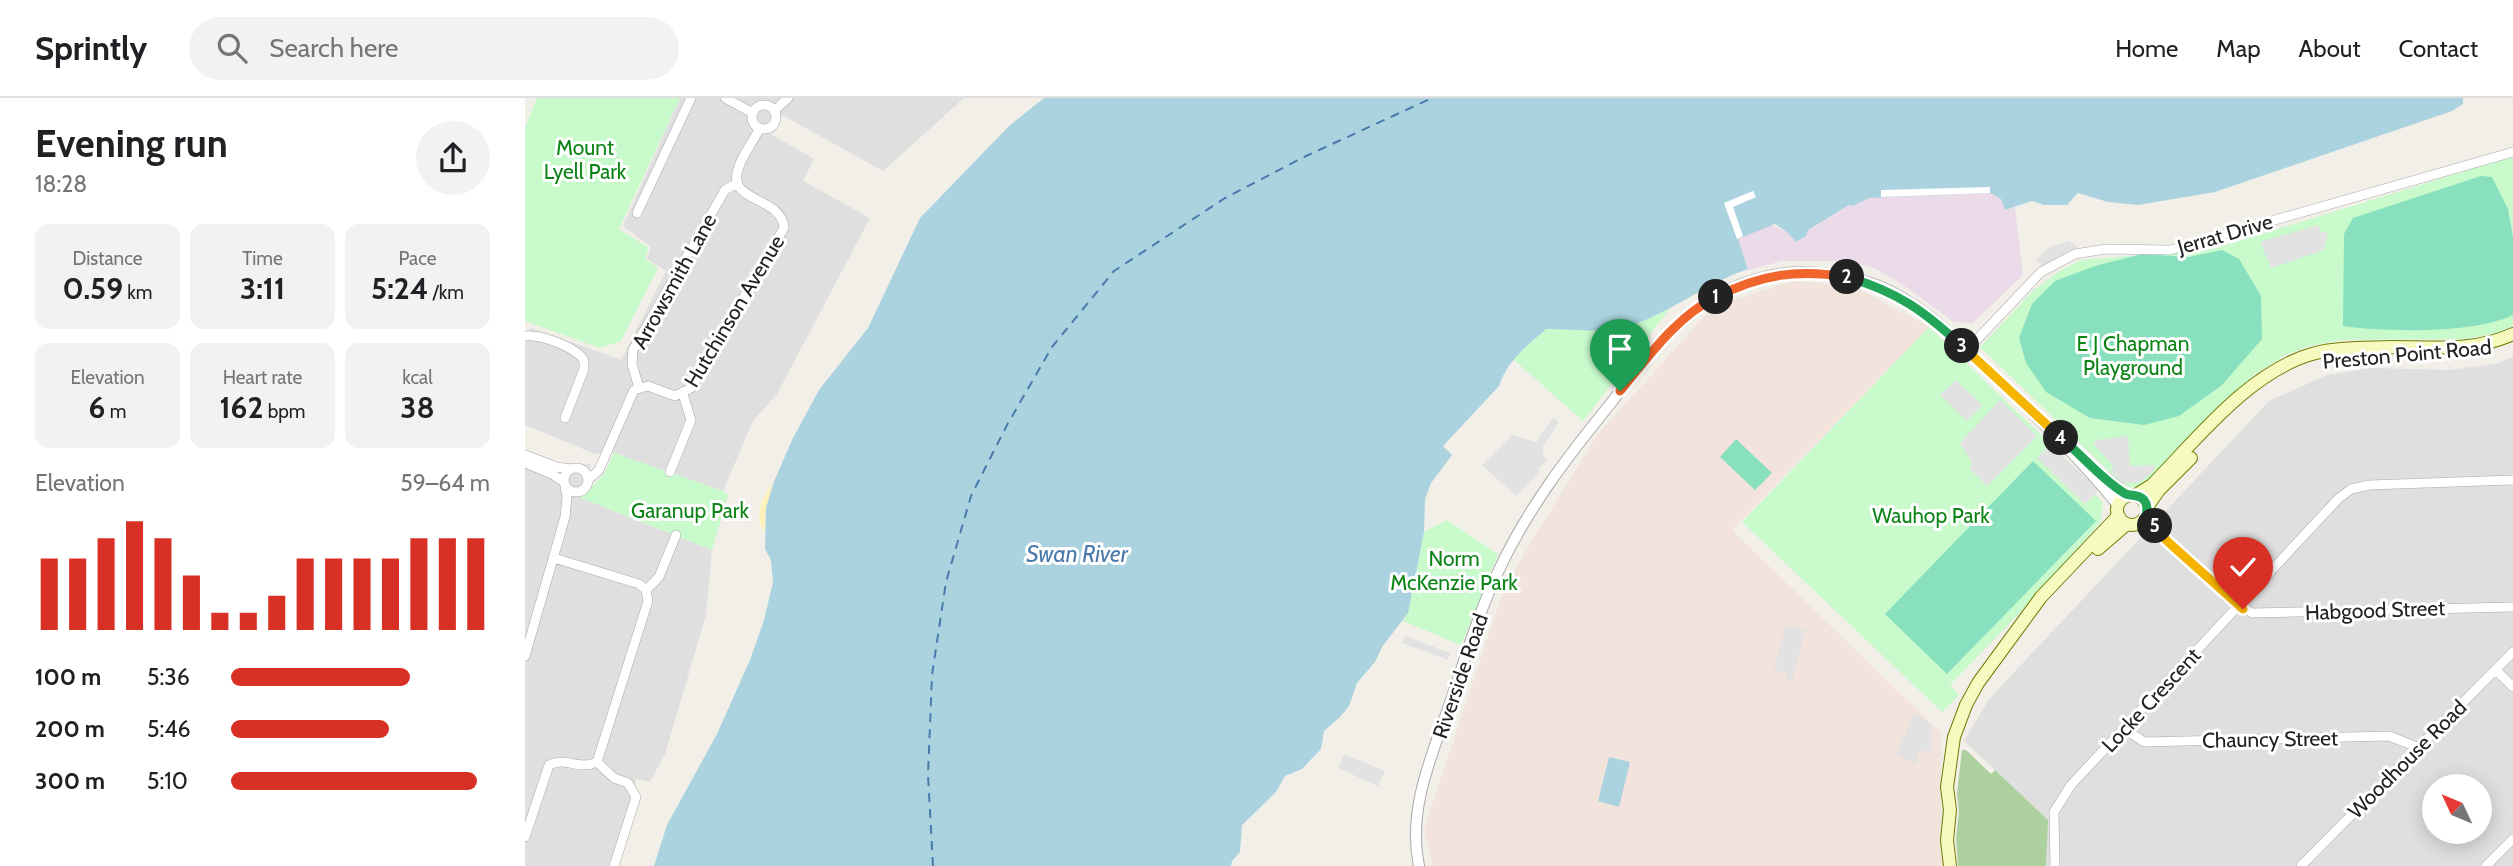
<!DOCTYPE html>
<html lang="en">
<head>
<meta charset="utf-8">
<style>
	:root { --surface:#fff; --page:#f2f2f2; --text:#202124; --muted:#757577; --line:#e0e0e0; --accent:#d93025 }
	body { margin:0; font-family:Cabin,sans-serif; background:var(--page); color:var(--text); height:100vh; display:flex; flex-direction:column; font-size:26px; white-space:nowrap }
	* { box-sizing:border-box; margin:0 }
	p { font-size:23px; color:var(--muted) }
	.icon { flex:none; width:38px; height:38px; fill:none; stroke:currentColor; stroke-width:2; stroke-linecap:round; stroke-linejoin:round }
	.map { position:relative; flex:1; overflow:hidden }
	.side { display:flex; flex-direction:column; background:var(--surface); width:525px }
	.side>* { flex:none }
	.needle { width:46px; rotate:314deg }
	.fabs { position:absolute; left:1897px; top:676px; display:grid; gap:14px }
	.fabs a { display:grid; place-items:center; width:70px; height:70px; border-radius:50%; background:var(--surface); box-shadow:0 4px 18px #0003; font-size:35px }
	.pin { position:absolute; display:grid; place-items:center; width:60px; height:60px; color:#fff; margin:-72px -30px; border-radius:50% 50% 50% 0; rotate:-45deg; box-shadow:0 0 7px #0007 }
	.pin .icon { rotate:45deg }
	.km { position:absolute; width:35px; height:35px; margin:-18px; border-radius:50%; background:#222; color:#fff; font-size:19px; line-height:35px; text-align:center }
	.round { display:grid; place-items:center; flex:none; width:74px; height:74px; border-radius:37px; background:var(--page) }
	.summary { display:flex; align-items:center; justify-content:space-between; height:119px; padding:0 35px }
	h1 { font-size:38px; font-weight:700; line-height:52px }
	.stats { display:grid; grid-template-columns:repeat(3,1fr); gap:10px; height:119px; padding:7px 35px }
	.stats div { display:grid; align-content:center; border-radius:14px; background:var(--page); text-align:center }
	.stats b { font-size:30px; font-weight:700 }
	.stats small { font-size:19px; font-weight:400 }
	.stats p { font-size:19px }
	.chart { height:196px; padding:14px 35px }
	.chart p { display:flex; justify-content:space-between }
	.chart svg { width:100%; height:126px; margin-top:7px; stroke:var(--accent); stroke-width:6 }
	ul { padding:0 35px; list-style:none; font-size:23px }
	li { display:grid; grid-template-columns:112px 84px 1fr; align-items:center; height:52px }
	li i { height:18px; border-radius:9px; background:var(--accent) }
	header { display:flex; align-items:center; gap:42px; box-sizing:border-box; height:98px; padding:0 35px; background:var(--surface); border-bottom:2px solid var(--line) }
	header strong { font-size:33px }
	nav { display:flex; gap:38px; margin-inline-start:auto; font-size:24px }
	.search { width:490px; height:63px; background:var(--page); display:flex; align-items:center; gap:18px; box-sizing:border-box; padding:0 24px; border-radius:38px; color:var(--muted); font-size:26px }
	main { display:flex; flex:1; min-height:0 }
	.map>svg:first-child { display:block }
	.residential { fill:#e0dfdf; fill-rule:evenodd }
	.industrial { fill:#ebdbe8 }
	.military { fill:#f3e3dd }
	.forest { fill:#add19e }
	.sand { fill:#fff1ba }
	.park { fill:#c8facc }
	.pitch { fill:#88e0be }
	.parking { fill:#e2e2e2 }
	.water { fill:#aad3df }
	.pier { fill:#fff }
	.lines { fill:none; stroke-linecap:round; stroke-linejoin:round }
	.ferry { stroke:#4a7aab; stroke-width:2; stroke-dasharray:9 7; stroke-linecap:butt }
	.minor-casing { stroke:#a9a9a9; stroke-width:10 }
	.tertiary-casing { stroke:#a9a9a9; stroke-width:12 }
	.secondary-casing { stroke:#707d05; stroke-width:14 }
	.minor { stroke:#fff; stroke-width:9 }
	.tertiary { stroke:#fff; stroke-width:10 }
	.secondary { stroke:#f7fabf; stroke-width:12 }
	.split-1-casing { stroke:#fff; stroke-width:14 }
	.split-2-casing { stroke:#fff; stroke-width:14 }
	.split-3-casing { stroke:#fff; stroke-width:14 }
	.split-4-casing { stroke:#fff; stroke-width:14 }
	.split-5-casing { stroke:#fff; stroke-width:14 }
	.split-6-casing { stroke:#fff; stroke-width:14 }
	.split-1 { stroke:#f0652b; stroke-width:9 }
	.split-2 { stroke:#f0652b; stroke-width:9 }
	.split-3 { stroke:#22a559; stroke-width:9 }
	.split-4 { stroke:#f5b400; stroke-width:9 }
	.split-5 { stroke:#22a559; stroke-width:9 }
	.split-6 { stroke:#f5b400; stroke-width:9 }
	.labels { text-anchor:middle; dominant-baseline:central; stroke-width:6; stroke-linejoin:round; paint-order:stroke }
	.park-label { font-size:21px; fill:#0c8416; stroke:#fff }
	.street-label { font-size:21px; fill:#222; stroke:#fff }
	.water-label { font-size:23px; font-style:italic; fill:#4a7aab; stroke:#fff }
</style>
</head>
<body>
<header>
<strong>Sprintly</strong>
<div class="search"><svg class="icon" aria-label="search" viewBox="0 0 24 24"><circle cx="10" cy="10" r="6"/><path d="M15 15l6 6"/></svg>Search here</div>
<nav><a>Home</a><a>Map</a><a>About</a><a>Contact</a></nav>
</header>
<main>
<section class="side">
<div class="summary"><div><h1>Evening run</h1><p>18:28</p></div><a class="round"><svg class="icon" aria-label="share" viewBox="0 0 24 24"><path d="M12 15V3M7 8l5-5 5 5M5 13v7h14v-7"/></svg></a></div>
<div class="stats">
<div><p>Distance</p><b>0.59<small> km</small></b></div>
<div><p>Time</p><b>3:11</b></div>
<div><p>Pace</p><b>5:24<small> /km</small></b></div>
</div>
<div class="stats">
<div><p>Elevation</p><b>6<small> m</small></b></div>
<div><p>Heart rate</p><b>162<small> bpm</small></b></div>
<div><p>kcal</p><b>38</b></div>
</div>
<div class="chart"><p><span>Elevation</span>59–64 m</p>
<svg viewBox="0 0 160 44" preserveAspectRatio="none"><path d="M5 44V19M15 44V19M25 44V12M35 44V6M45 44V12M55 44V25M65 44V38M75 44V38M85 44V32M95 44V19M105 44V19M115 44V19M125 44V19M135 44V12M145 44V12M155 44V12"/></svg>
</div>
<ul>
<li><b>100 m</b>5:36<i style="width:69%"></i></li>
<li><b>200 m</b>5:46<i style="width:61%"></i></li>
<li><b>300 m</b>5:10<i style="width:95%"></i></li>
</ul>
</section>
<div class="map">
<svg width="1988" height="768" viewBox="0 0 1988 768">
	<rect width="100%" height="100%" fill="#f2efe9"/>
	<path class="residential" d="M155 0H439L358 73 257 17 253 29 247 37 289 61 278 83 345 120 252 296 228 323 198 393 89 355 70 356 0 327V234L7 230 96 262 141 173 122 161 126 149 98 128Z
		M1988 259V768H1521L1522 721 1439 643 1464 601 1744 303 1802 277 1847 270 1924 272 1970 266ZM1909 688H1955V733H1909Z
		M0 352 35 365 66 366 56 400 187 452 181 517 140 656 125 684 111 681 86 768H0Z"/>
	<path class="industrial" d="M1465 89 1476 101 1480 112 1490 110 1498 177 1448 225 1429 224 1375 185 1347 169 1320 163H1257L1224 172 1199 105 1262 134 1283 132 1324 107H1328L1344 100Z"/>
	<path class="military" d="M1267 183 1327 187 1404 229 1207 432 1416 635 1417 752 1420 768H908L899 731 981 485 1073 336 1188 209Z"/>
	<path class="forest" d="M1437 652H1441L1466 676 1470 672 1523 722 1521 768H1433L1431 739 1434 714 1432 695Z"/>
	<path class="sand" d="M248 386 241 410 239 434C229 418 236 399 248 386Z"/>
	<path class="park" d="M12 0H155L94 131 124 150 120 161 133 170 96 243 75 250 0 223V30Z
		M1988 53V228L1972 235 1939 241 1817 242 1784 248 1760 257 1729 277 1618 386 1606 390 1593 382 1455 249 1509 192 1536 172 1556 162 1688 151 1979 61Z
		M1146 209 1058 323 988 261 1021 231H1094L1128 219Z
		M1404 229 1515 336 1578 405 1575 425 1508 501 1425 587 1434 597 1417 614 1217 424Z
		M89 355 198 393 203 397 187 452 56 400 79 376Z
		M922 422 973 456 936 547 878 523 883 515 899 434Z"/>
	<path class="pitch" d="M1956 78 1967 79 1983 111 1988 139V217C1949 236 1861 234 1818 228L1819 136 1828 120Z
		M1697 152 1714 161 1736 198 1737 241 1697 287 1654 318 1619 327 1565 320 1521 294 1501 265 1494 240 1507 206 1530 183 1570 168 1617 156 1664 159Z
		M1211 341 1247 375 1230 392 1195 359Z
		M1508 363 1571 423 1422 576 1360 516Z"/>
	<path class="parking" d="M1793 127 1795 133 1803 135 1799 152 1746 170 1735 144Z
		M1544 143 1553 149 1517 168 1511 162 1524 149Z
		M1431 282 1457 307 1442 323 1415 297Z
		M1475 302 1512 338 1462 388 1444 370 1447 365 1435 345Z
		M1028 320 1034 324 1018 348V357L1023 362 1013 371 1015 374 991 398 957 367 987 337 1011 344Z
		M1603 338 1605 368 1630 367 1629 372 1615 384 1607 385H1598L1585 373 1589 369 1568 345 1571 342Z
		M1525 346 1574 392 1560 406 1512 360Z
		M1261 527 1280 532 1267 583 1260 581 1262 575 1249 572Z
		M880 538 925 555 923 562 877 545Z
		M1389 616 1406 626 1407 653H1395L1390 666 1371 656Z
		M819 656 860 673 853 688 813 670Z"/>
	<path class="water" d="M519 0H1938V6L1927 13 1690 94 1613 107 1583 104 1553 95 1542 107H1519L1507 103 1480 112 1476 101 1465 95 1344 100 1328 108 1324 107 1283 132 1281 138 1271 144 1262 134 1250 126 1213 141 1223 171C1179 186 1142 218 1097 230 1078 235 1042 231 1021 231 1002 248 982 263 974 288L918 348 927 357 906 385 900 401 899 434 883 515 857 549 850 564 832 585 824 608 815 619 799 633 796 651 777 671 760 678 751 694 717 727 715 754 707 763 706 768H129L142 727 192 636 225 562 239 522 248 484 246 462 240 451 241 410 248 386 267 342 294 292 343 230 395 120 485 27Z
		M1084 659 1105 664 1094 709 1073 703Z"/>
	<path class="pier" d="M1465 89V95L1356 99V92Z
		M1228 93 1231 99 1208 109 1218 138 1212 141 1199 105Z"/>
	<g class="lines">
		<path class="ferry" d="M408 768 403 677 407 577 421 484 446 398 482 327 527 249 589 173 700 100 779 59 907 0"/>
		<g class="minor-casing">
			<path id="minor" d="M200 0 228 15
				M227 19a12 12 0 1 1 24 0a12 12 0 1 1-24 0Z
				M249 13 263 0
				M112 115 166 0
				M0 238C15 236 52 249 59 263V271L40 320
				M1442 252 1516 174 1550 156 1581 151 1645 152 1988 54
				M114 290 107 266 108 252 200 92 212 85
				M0 357 32 369 46 371
				M0 365 27 376 39 384
				M39 382a12 12 0 1 1 24 0a12 12 0 1 1-24 0Z
				M145 374 166 322 158 296
				M63 382 74 372 109 292 123 288 150 298 166 290 259 130C258 101 206 103 212 76 214 61 228 44 235 30
				M1621 418 1633 432
				M1612 426C1642 433 1690 486 1714 507L1727 515 1988 509
				M121 492 134 479 151 437
				M0 558 40 419 42 399 40 388
				M1971 572 1988 589
				M1600 631 1619 644 1864 638 1892 649
				M72 664 89 680 103 685 111 699 89 768
				M0 739 24 667C41 658 53 673 72 664L123 503 121 492 114 486 29 460
				M1530 768 1529 714 1546 687 1813 401 1826 391 1844 387 1988 382
				M1776 768 1988 554
				M1961 768 1988 741"/>
		</g>
		<g class="tertiary-casing">
			<path id="tertiary" d="M1571 372 1603 397
				M894 768C882 712 907 657 925 605 940 561 953 516 973 474 1002 411 1043 358 1086 305 1114 268 1143 230 1182 204 1210 185 1246 174 1280 174 1305 175 1331 179 1354 188 1397 205 1431 242 1464 273 1509 316 1554 359 1593 407"/>
		</g>
		<g class="secondary-casing">
			<path id="secondary" d="M1611 397 1627 387C1671 342 1724 274 1787 256 1812 249 1840 250 1867 249 1908 249 1949 254 1988 236
				M1592 412a15 15 0 1 1 30 0a15 15 0 1 1-30 0Z
				M1622 409 1634 392 1666 360
				M1573 451 1602 426
				M1425 768 1422 742 1425 712 1422 689 1429 639 1441 607 1453 585 1516 499 1593 418"/>
		</g>
		<use href="#minor" class="minor"/>
		<use href="#tertiary" class="tertiary"/>
		<use href="#secondary" class="secondary"/>
	</g>
	<g class="lines">
		<g class="split-1-casing">
			<path id="split-1" d="M1095 293C1123 259 1151 219 1191 199"/>
		</g>
		<g class="split-2-casing">
			<path id="split-2" d="M1191 199C1237 176 1272 171 1322 179"/>
		</g>
		<g class="split-3-casing">
			<path id="split-3" d="M1322 179C1373 194 1399 213 1437 248"/>
		</g>
		<g class="split-4-casing">
			<path id="split-4" d="M1437 248 1536 340"/>
		</g>
		<g class="split-5-casing">
			<path id="split-5" d="M1536 340C1558 358 1575 380 1599 395 1605 399 1613 395 1619 402 1623 407 1622 412 1621 418L1630 428"/>
		</g>
		<g class="split-6-casing">
			<path id="split-6" d="M1630 428 1642 443 1718 511"/>
		</g>
		<use href="#split-1" class="split-1"/>
		<use href="#split-2" class="split-2"/>
		<use href="#split-3" class="split-3"/>
		<use href="#split-4" class="split-4"/>
		<use href="#split-5" class="split-5"/>
		<use href="#split-6" class="split-6"/>
	</g>
	<g class="labels">
		<g class="park-label">
			<text x="60" y="49">Mount<tspan x="60" dy="24">Lyell Park</tspan></text>
			<text x="1608" y="245">E J Chapman<tspan x="1608" dy="24">Playground</tspan></text>
			<text x="165" y="412">Garanup Park</text>
			<text x="1406" y="417">Wauhop Park</text>
			<text x="929" y="460">Norm<tspan x="929" dy="24">McKenzie Park</tspan></text>
		</g>
		<g class="street-label">
			<text transform="translate(1700 136) rotate(-16)">Jerrat Drive</text>
			<text transform="translate(149 183) rotate(-61)">Arrowsmith Lane</text>
			<text transform="translate(209 213) rotate(-59)">Hutchinson Avenue</text>
			<text transform="translate(1882 256) rotate(-5)">Preston Point Road</text>
			<text transform="translate(1850 512) rotate(-2)">Habgood Street</text>
			<text transform="translate(935 578) rotate(-71)">Riverside Road</text>
			<text transform="translate(1626 602) rotate(-47)">Locke Crescent</text>
			<text transform="translate(1745 641) rotate(-1)">Chauncy Street</text>
			<text transform="translate(1882 661) rotate(-45)">Woodhouse Road</text>
		</g>
		<g class="water-label">
			<text x="552" y="456">Swan River</text>
		</g>
	</g>
</svg>
<div class="fabs">
<a><svg class="needle" viewBox="-14 -14 28 28"><path d="M0-13l5 13h-10z" fill="#e53935"/><path d="M0 13l5-13h-10z" fill="#757577"/></svg></a>
</div>
<div class="pin" style="left:1095px;top:293px;background:#1e9e55"><svg class="icon" aria-label="arrive" viewBox="0 0 24 24"><path d="M6 21V4h12l-3 4 3 4H6"/></svg></div>
<div class="pin" style="left:1718px;top:511px;background:#d93025"><svg class="icon" aria-label="check" viewBox="0 0 24 24"><path d="M5 12l5 5 9-10"/></svg></div>
<b class="km" style="left:1191px;top:199px">1</b>
<b class="km" style="left:1322px;top:179px">2</b>
<b class="km" style="left:1437px;top:248px">3</b>
<b class="km" style="left:1536px;top:340px">4</b>
<b class="km" style="left:1630px;top:428px">5</b>
</div>
</main>
</body>
</html>
